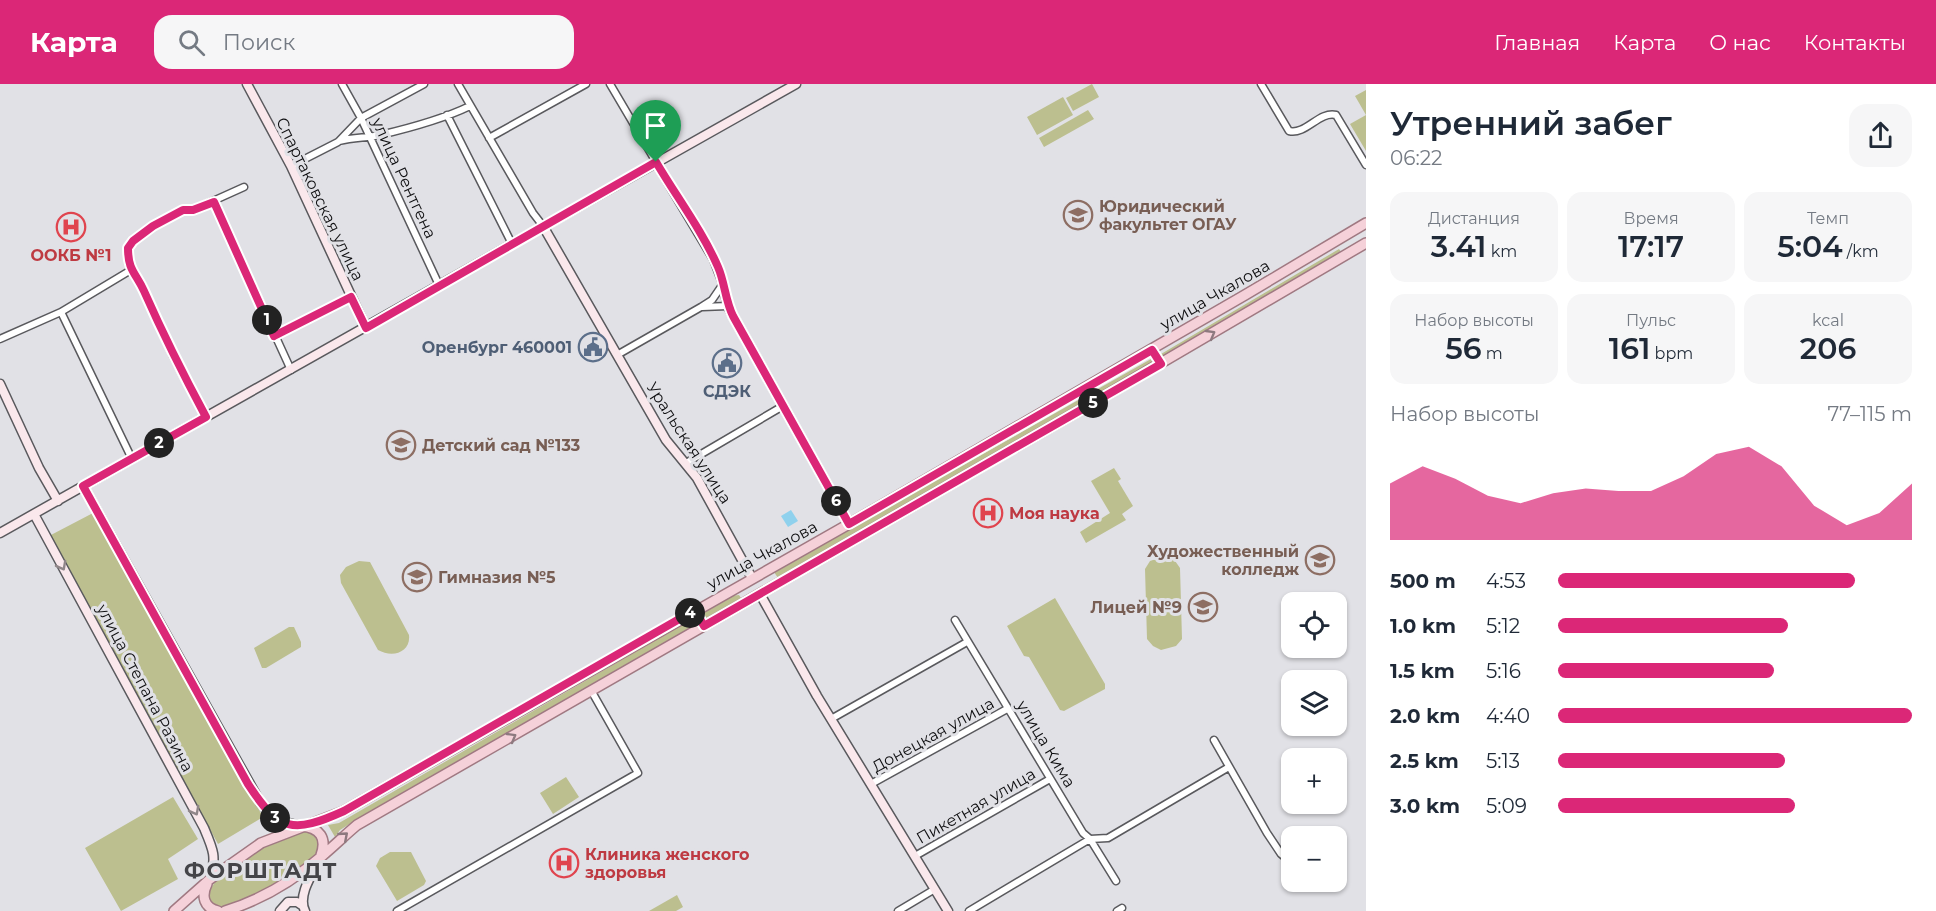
<!DOCTYPE html>
<html lang="ru">
<head>
<meta charset="utf-8">
<style>
	:root { --surface:#fff; --page:#f6f6f7; --text:#1f2937; --muted:#747a83; --accent:#db2777 }
	body { margin:0; font-family:Montserrat,sans-serif; background:var(--page); color:var(--text); height:100vh; display:flex; flex-direction:column; font-size:22px; white-space:nowrap }
	* { box-sizing:border-box; margin:0 }
	p { font-size:20px; color:var(--muted) }
	.icon { flex:none; width:33px; height:33px; fill:none; stroke:currentColor; stroke-width:2; stroke-linecap:round; stroke-linejoin:round }
	.map { position:relative; flex:1; overflow:hidden }
	.drawer { display:flex; flex-direction:column; background:var(--surface); width:570px }
	.drawer>* { flex:none }
	.controls { position:absolute; left:1281px; top:508px; display:grid; gap:12px }
	.controls a { display:grid; place-items:center; width:66px; height:66px; border-radius:12px; background:var(--surface); box-shadow:0 2px 4px #0004; font-size:30px }
	.pin { position:absolute; display:grid; place-items:center; width:51px; height:51px; color:#fff; margin:-62px -26px; border-radius:50% 50% 50% 0; rotate:-45deg; box-shadow:0 0 6px #0007 }
	.pin .icon { rotate:45deg }
	.km { position:absolute; width:30px; height:30px; margin:-15px; border-radius:50%; background:#222; color:#fff; font-size:16px; line-height:30px; text-align:center }
	.round { display:grid; place-items:center; flex:none; width:63px; height:63px; border-radius:18px; background:var(--page) }
	.headline { display:flex; align-items:center; justify-content:space-between; height:102px; padding:0 24px }
	h1 { font-size:33px; font-weight:600; line-height:45px }
	.metrics { display:grid; grid-template-columns:repeat(3,1fr); gap:9px; height:102px; padding:6px 24px }
	.metrics div { display:grid; align-content:center; border-radius:15px; background:var(--page); text-align:center }
	.metrics b { font-size:30px; font-weight:600 }
	.metrics small { font-size:16px; font-weight:400 }
	.metrics p { font-size:16px }
	.chart { height:168px; padding:12px 24px }
	.chart p { display:flex; justify-content:space-between }
	.chart svg { width:100%; height:108px; margin-top:6px; fill:var(--accent); opacity:.7 }
	ul { padding:0 24px; list-style:none; font-size:20px }
	li { display:grid; grid-template-columns:96px 72px 1fr; align-items:center; height:45px }
	li i { height:15px; border-radius:8px; background:var(--accent) }
	header { display:flex; align-items:center; gap:36px; box-sizing:border-box; height:84px; padding:0 30px; background:var(--accent); color:#fff }
	header strong { font-size:28px }
	nav { display:flex; gap:33px; margin-inline-start:auto; font-size:21px }
	.search { width:420px; height:54px; background:var(--page); display:flex; align-items:center; gap:15px; box-sizing:border-box; padding:0 21px; border-radius:18px; color:var(--muted); font-size:22px }
	main { display:flex; flex:1; min-height:0 }
	.map>svg:first-child { display:block }
	.green { fill:#bcbf8f }
	.water { fill:#8fd1ed }
	.lines { fill:none; stroke-linecap:round; stroke-linejoin:round }
	.street-casing { stroke:#59595d; stroke-width:9 }
	.secondary-casing { stroke:#59595d; stroke-width:11 }
	.primary-casing { stroke:#a07982; stroke-width:12 }
	.street { stroke:#fff; stroke-width:6 }
	.secondary { stroke:#fae8ec; stroke-width:8 }
	.primary { stroke:#f5d1d9; stroke-width:9 }
	.oneway { stroke:#8d797f }
	.oneway2 { stroke:#908689 }
	.route-casing { stroke:#fff; stroke-width:12 }
	.route { stroke:#db2777; stroke-width:8 }
	.labels { text-anchor:middle; dominant-baseline:central; stroke-width:6; stroke-linejoin:round; paint-order:stroke }
	.street-label { font-size:16px; fill:#0e0e10; stroke:#e1e1e6 }
	.education-label { font-size:16px; font-weight:bold; fill:#785e54; stroke:#e1e1e6; text-anchor:start }
	.health-label { font-size:16px; font-weight:bold; fill:#be3a42; stroke:#e1e1e6; text-anchor:start }
	.service-label { font-size:16px; font-weight:bold; fill:#4e5e75; stroke:#e1e1e6; text-anchor:end }
	.district-label { font-size:22px; font-weight:bold; letter-spacing:1.5px; fill:#444448; stroke:#e1e1e6 }
</style>
</head>
<body>
<header>
<strong>Карта</strong>
<div class="search"><svg class="icon" aria-label="search" viewBox="0 0 24 24"><circle cx="10" cy="10" r="6"/><path d="M15 15l6 6"/></svg>Поиск</div>
<nav><a>Главная</a><a>Карта</a><a>О нас</a><a>Контакты</a></nav>
</header>
<main>
<div class="map">
<svg width="1366" height="827" viewBox="0 0 1366 827">
	<rect width="100%" height="100%" fill="#e1e1e6"/>
	<path class="green" d="M1092 0 1099 13 1073 27 1066 14Z
		M1366 6V67L1350 40 1366 31 1355 12Z
		M1063 13 1073 31 1037 51 1027 33Z
		M1088 26 1094 35 1044 63 1039 54Z
		M1339 165 1342 169 1163 273 1161 270Z
		M1151 275 1153 279 778 494 774 488Z
		M1114 384 1121 395 1118 397 1133 422 1122 430 1126 436 1086 459 1080 448 1110 429 1091 397Z
		M93 429 263 733 218 760 49 452Z
		M1165 472 1173 474 1180 484 1182 555 1176 562 1161 566 1153 562 1147 555 1145 485 1150 477Z
		M359 477 370 478 409 551C411 569 392 574 378 566L341 499 340 491 346 483Z
		M739 511 741 514 706 535 703 532 702 529 730 512Z
		M1055 514 1105 600V605L1064 627 1060 626 1029 573 1024 572 1007 542Z
		M694 534 698 540 356 736 340 746 335 753 328 741 339 739Z
		M289 543H294L301 558V563L266 584H262L254 564Z
		M566 693 579 713 553 730 540 709Z
		M173 713 198 755 168 775 178 795 121 827 85 764Z
		M300 747C318 747 324 763 311 776 293 789 244 823 222 822 216 822 213 820 210 815L209 808 216 796 256 767 278 754Z
		M390 768H411L426 797 424 801 397 817 376 782 380 774Z
		M677 811 683 823 676 827H649Z"/>
	<path class="water" d="M791 426 798 437 788 443 781 432Z"/>
	<g class="lines">
		<g class="street-casing">
			<path id="street" d="M342 0 361 34 439 201
				M458 0 533 129 543 142
				M610 0 656 78
				M1261 0 1289 47C1306 51 1319 27 1336 31L1366 81
				M447 31 512 160
				M489 54 586 0
				M339 57C354 53 366 54 380 51 410 44 443 35 470 22
				M291 82 338 58 361 34 424 0
				M214 118 291 286
				M131 186 142 201 173 272 205 333
				M702 223 728 222
				M61 228 132 375
				M275 252 351 213
				M0 255 61 228 131 186 128 164 133 157 153 142 183 126H193L244 103
				M617 271 701 223 712 216 723 200
				M686 379 783 322
				M955 536 1083 749 1090 755 1116 797
				M831 635 967 558
				M1214 656 1267 749 1281 770 1292 779
				M871 700 1007 625
				M915 772 1050 695
				M397 827 638 689 592 608
				M898 827 935 805
				M969 827 1090 755 1108 754 1229 683
				M1117 827 1122 824"/>
		</g>
		<g class="secondary-casing">
			<path id="secondary" d="M247 0 291 82 366 244
				M656 78 714 175 722 196 728 222 733 232 849 440
				M543 142 666 356 697 394 752 494
				M0 300 39 384 58 417
				M83 402 260 718C271 733 283 739 301 742
				M34 430 204 744C213 765 217 773 210 795
				M0 449 796 0
				M760 510 817 612 948 827
				M280 827 288 818H297L303 822
				M305 827C297 811 313 789 320 775"/>
		</g>
		<g class="primary-casing">
			<path id="primary" d="M302 742C320 744 327 754 321 771
				M207 800C201 812 204 824 218 827
				M174 827 210 795 261 759 344 727 849 440 1245 211 1366 139
				M225 827C261 816 293 797 322 772 334 762 345 751 357 741L1108 310 1366 159"/>
		</g>
		<use href="#street" class="street"/>
		<use href="#secondary" class="secondary"/>
		<use href="#primary" class="primary"/>
	</g>
	<defs><path id="oneway-chevron" d="M-2-3.5L2.5 0L-2 3.5" fill="none" stroke-width="1.6" stroke-linecap="round" stroke-linejoin="round" transform="scale(1.5)"/></defs>
	<g class="oneway">
		<use href="#oneway-chevron" transform="translate(1211 250) rotate(-30)"/>
		<use href="#oneway-chevron" transform="translate(512 653) rotate(-30)"/>
		<use href="#oneway-chevron" transform="translate(344 752) rotate(-41)"/>
	</g>
	<g class="oneway2">
		<use href="#oneway-chevron" transform="translate(62 482) rotate(62)"/>
		<use href="#oneway-chevron" transform="translate(195 727) rotate(62)"/>
	</g>
	<g class="lines">
		<g class="route-casing">
			<path id="route" d="M656 78C676 112 703 148 718 183 725 199 725 216 733 232L849 440 1152 266 1161 280 704 542 695 526 344 727C293 750 279 748 248 700L83 402 206 333C184 292 163 250 144 207 136 189 128 187 128 164L133 157 153 142 183 126H193L214 118 274 252 351 213 366 244Z"/>
		</g>
		<use href="#route" class="route"/>
	</g>
	<defs>
		<g id="university-ring" transform="scale(1.5)"><circle r="9.5" fill="#e1e1e6" stroke="#8d6e63" stroke-width="1.5"/><path d="M0-5L7-2L0 1L-7-2ZM-4 1L0 2.5L4 1V4Q0 6-4 4Z" fill="#8d6e63"/></g>
		<g id="hospital-ring" transform="scale(1.5)"><circle r="9.5" fill="#e1e1e6" stroke="#e0444e" stroke-width="1.5"/><path d="M-5-5h3v3.5h4V-5h3V5h-3V1.5h-4V5h-3Z" fill="#e0444e"/></g>
		<g id="civic-ring" transform="scale(1.5)"><circle r="9.5" fill="#e1e1e6" stroke="#5c6f8a" stroke-width="1.5"/><path d="M-.6-6.5H3V-4.5H.6V-3L4-1V1h2V6H-6V1h2V-1L-.6-3ZM-1.2 2.5V6h2.4V2.5Z" fill="#5c6f8a"/></g>
		<g id="school-ring" transform="scale(1.5)"><circle r="9.5" fill="#e1e1e6" stroke="#8d6e63" stroke-width="1.5"/><path d="M0-5L7-2L0 1L-7-2ZM-4 1L0 2.5L4 1V4Q0 6-4 4Z" fill="#8d6e63"/></g>
	</defs>
	<g fill-rule="evenodd">
		<use href="#university-ring" x="1078" y="131"/>
		<use href="#hospital-ring" x="71" y="143"/>
		<use href="#civic-ring" x="593" y="263"/>
		<use href="#civic-ring" x="727" y="279"/>
		<use href="#school-ring" x="401" y="361"/>
		<use href="#hospital-ring" x="988" y="429"/>
		<use href="#university-ring" x="1320" y="476"/>
		<use href="#school-ring" x="417" y="493"/>
		<use href="#school-ring" x="1203" y="523"/>
		<use href="#hospital-ring" x="564" y="779"/>
	</g>
	<g class="labels">
		<g class="street-label">
			<text transform="translate(404 94) rotate(65)">улица Рентгена</text>
			<text transform="translate(320 115) rotate(64)">Спартаковская улица</text>
			<text transform="translate(1215 211) rotate(-30)">улица Чкалова</text>
			<text transform="translate(689 359) rotate(57)">Уральская улица</text>
			<text transform="translate(762 471) rotate(-29)">улица Чкалова</text>
			<text transform="translate(145 604) rotate(62)">улица Степана Разина</text>
			<text transform="translate(933 651) rotate(-29)">Донецкая улица</text>
			<text transform="translate(1046 660) rotate(59)">улица Кима</text>
			<text transform="translate(976 722) rotate(-30)">Пикетная улица</text>
		</g>
		<g class="education-label">
			<text x="1099" y="122">Юридический<tspan x="1099" dy="18">факультет ОГАУ</tspan></text>
			<text x="422" y="361">Детский сад №133</text>
			<text x="1299" y="467" text-anchor="end">Художественный<tspan x="1299" dy="18">колледж</tspan></text>
			<text x="438" y="493">Гимназия №5</text>
			<text x="1182" y="523" text-anchor="end">Лицей №9</text>
		</g>
		<g class="health-label">
			<text x="71" y="171" text-anchor="middle">ООКБ №1</text>
			<text x="1009" y="429">Моя наука</text>
			<text x="585" y="770">Клиника женского<tspan x="585" dy="18">здоровья</tspan></text>
		</g>
		<g class="service-label">
			<text x="572" y="263">Оренбург 460001</text>
			<text x="727" y="307" text-anchor="middle">СДЭК</text>
		</g>
		<g class="district-label">
			<text x="261" y="786">ФОРШТАДТ</text>
		</g>
	</g>
</svg>
<div class="controls">
<a><svg class="icon" aria-label="locate" viewBox="0 0 24 24"><circle cx="12" cy="12" r="6"/><path d="M12 2v4M12 18v4M2 12h4M18 12h4"/></svg></a>
<a><svg class="icon" aria-label="layers" viewBox="0 0 24 24"><path d="M12 4l9 5-9 5-9-5zM3 14l9 5 9-5"/></svg></a>
<a>+</a>
<a>−</a>
</div>
<div class="pin" style="left:656px;top:78px;background:#1e9e55"><svg class="icon" aria-label="arrive" viewBox="0 0 24 24"><path d="M6 21V4h12l-3 4 3 4H6"/></svg></div>
<b class="km" style="left:267px;top:236px">1</b>
<b class="km" style="left:159px;top:359px">2</b>
<b class="km" style="left:275px;top:734px">3</b>
<b class="km" style="left:690px;top:529px">4</b>
<b class="km" style="left:1093px;top:319px">5</b>
<b class="km" style="left:836px;top:417px">6</b>
</div>
<section class="drawer">
<div class="headline"><div><h1>Утренний забег</h1><p>06:22</p></div><a class="round"><svg class="icon" aria-label="share" viewBox="0 0 24 24"><path d="M12 15V3M7 8l5-5 5 5M5 13v7h14v-7"/></svg></a></div>
<div class="metrics">
<div><p>Дистанция</p><b>3.41<small> km</small></b></div>
<div><p>Время</p><b>17:17</b></div>
<div><p>Темп</p><b>5:04<small> /km</small></b></div>
</div>
<div class="metrics">
<div><p>Набор высоты</p><b>56<small> m</small></b></div>
<div><p>Пульс</p><b>161<small> bpm</small></b></div>
<div><p>kcal</p><b>206</b></div>
</div>
<div class="chart"><p><span>Набор высоты</span>77–115 m</p>
<svg viewBox="0 0 160 44" preserveAspectRatio="none"><path d="M0 44V21L10 14L20 19L30 26L40 29L50 25L60 23L70 24L80 24L90 18L100 9L110 6L120 14L130 30L140 38L150 33L160 21V44z"/></svg>
</div>
<ul>
<li><b>500 m</b>4:53<i style="width:84%"></i></li>
<li><b>1.0 km</b>5:12<i style="width:65%"></i></li>
<li><b>1.5 km</b>5:16<i style="width:61%"></i></li>
<li><b>2.0 km</b>4:40<i style="width:100%"></i></li>
<li><b>2.5 km</b>5:13<i style="width:64%"></i></li>
<li><b>3.0 km</b>5:09<i style="width:67%"></i></li>
</ul>
</section>
</main>
</body>
</html>
